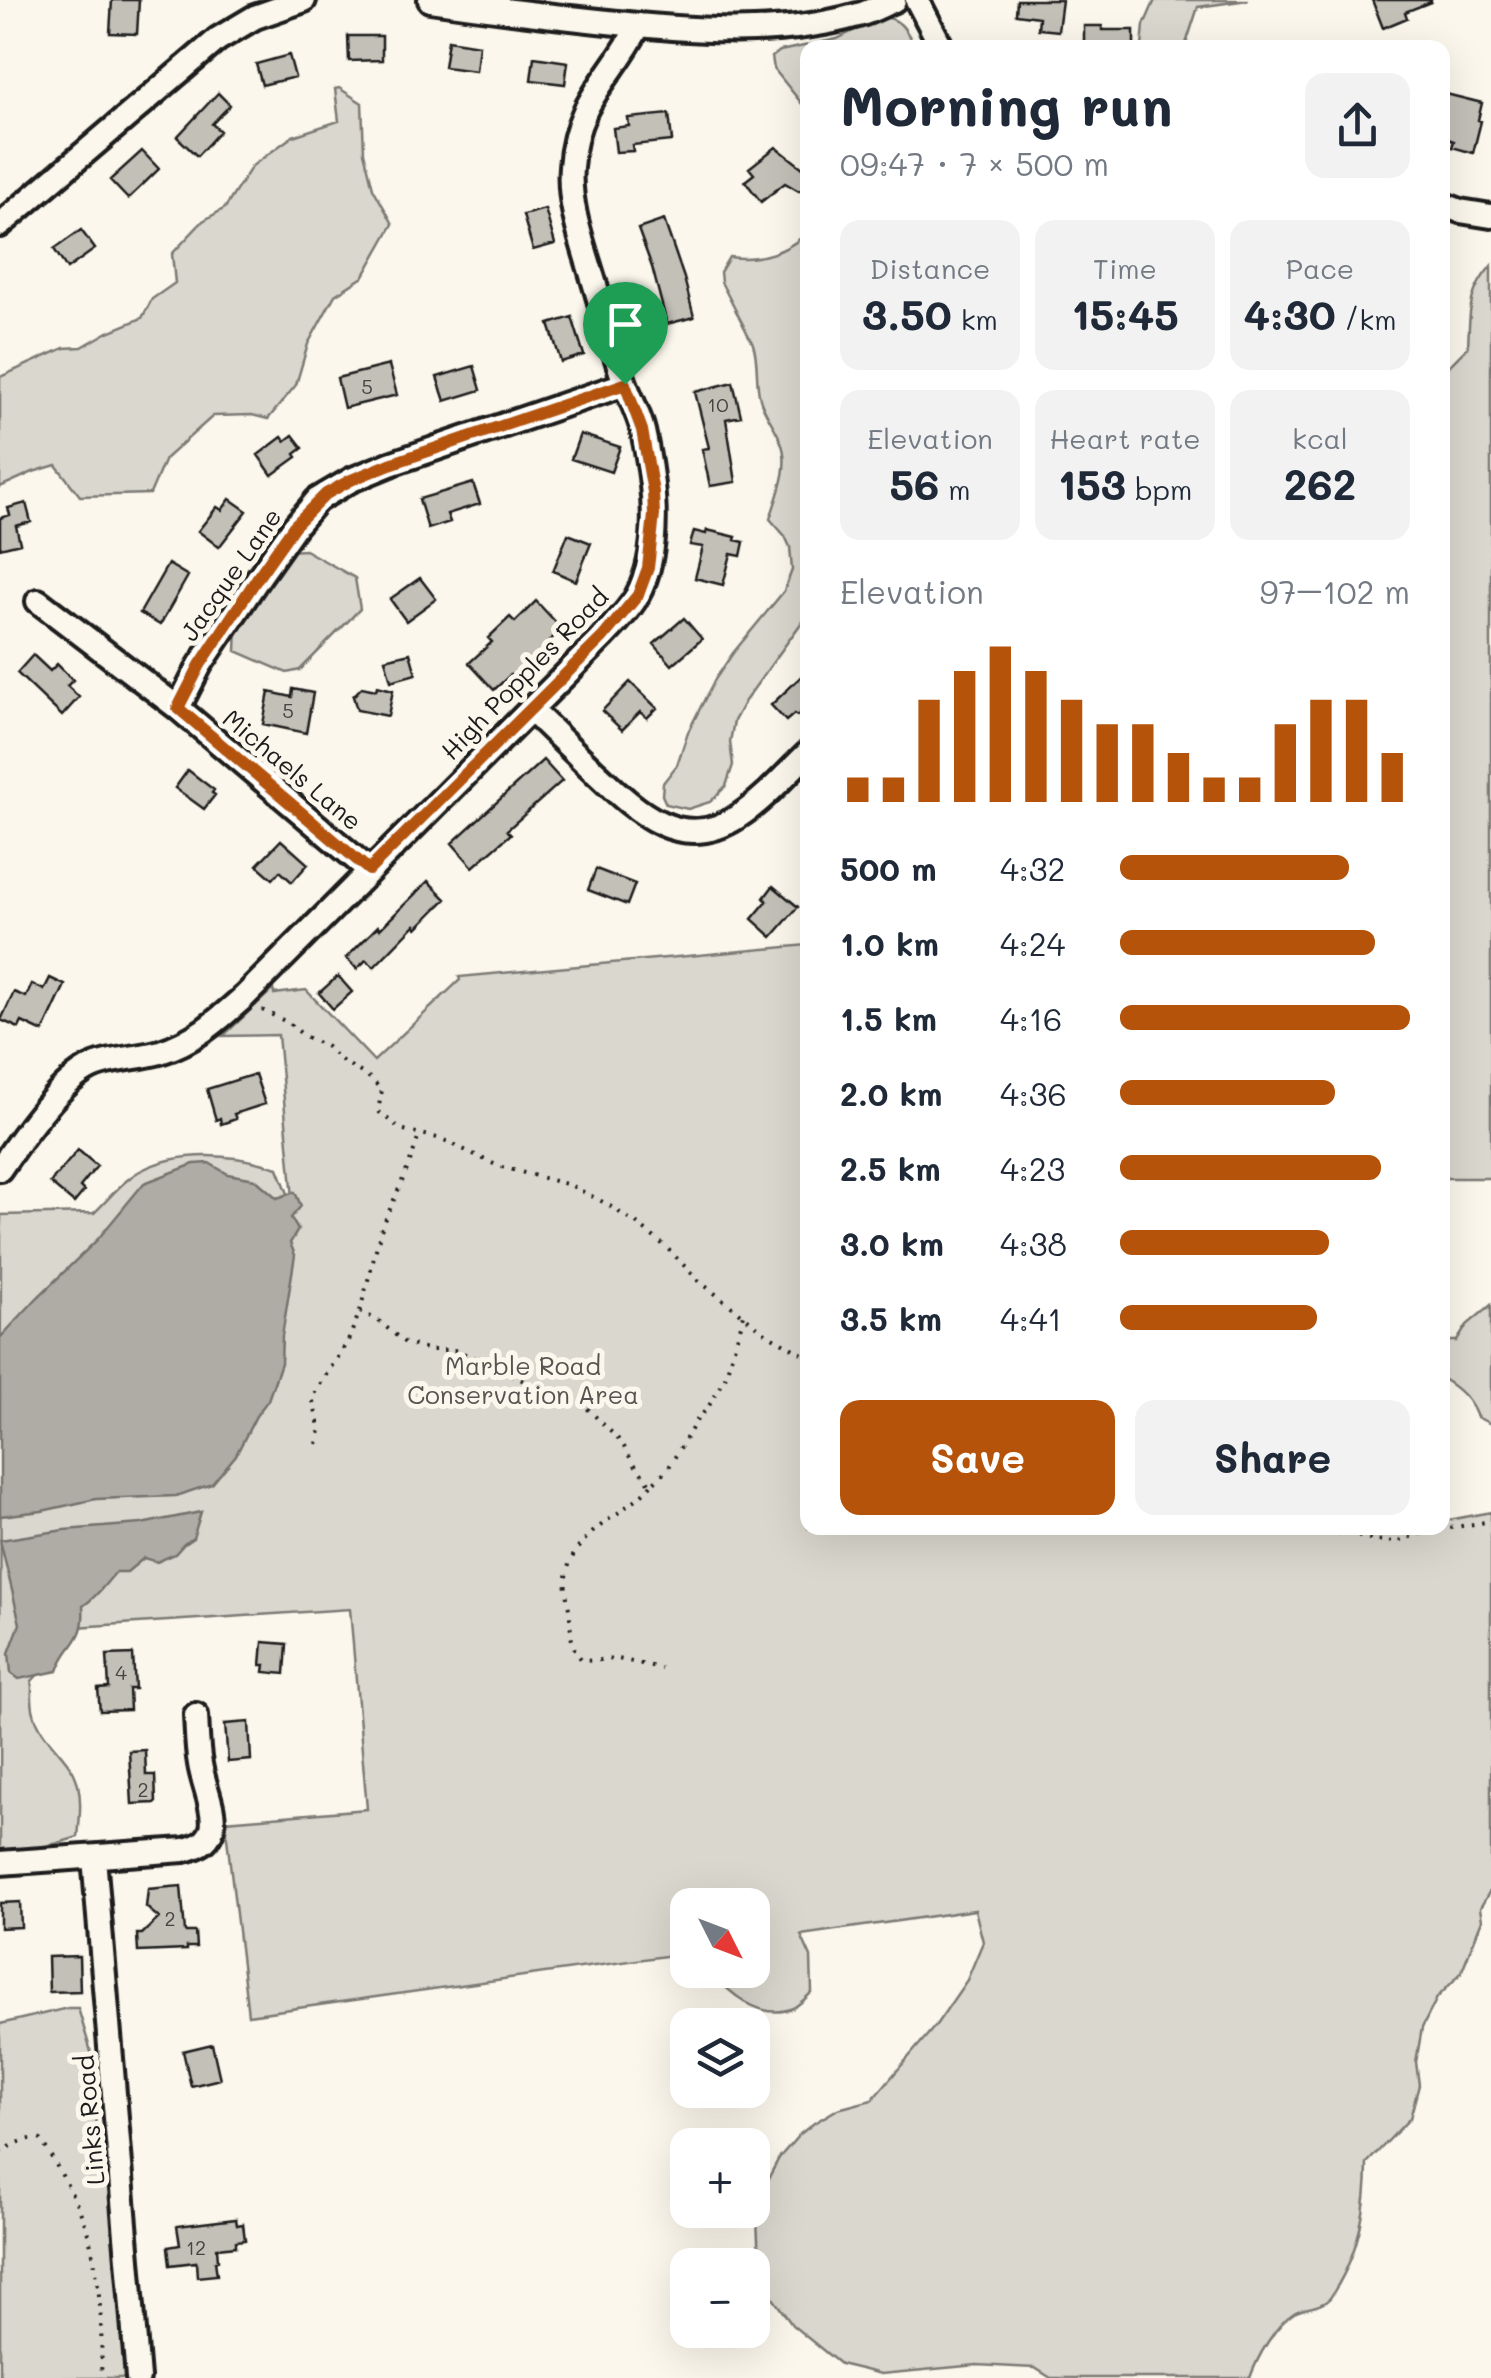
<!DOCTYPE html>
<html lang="en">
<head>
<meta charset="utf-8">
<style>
	:root { --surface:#fff; --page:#f2f2f3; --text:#1f2937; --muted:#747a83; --accent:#b45309 }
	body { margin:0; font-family:Mali,sans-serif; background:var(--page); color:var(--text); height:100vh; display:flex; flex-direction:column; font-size:38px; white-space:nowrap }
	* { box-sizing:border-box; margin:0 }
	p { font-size:32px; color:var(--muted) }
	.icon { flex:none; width:55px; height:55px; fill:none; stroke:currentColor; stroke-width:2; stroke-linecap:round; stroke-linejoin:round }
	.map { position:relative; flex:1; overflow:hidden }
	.sheet { position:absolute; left:800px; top:40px; width:650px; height:1495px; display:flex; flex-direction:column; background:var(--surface); border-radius:20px; box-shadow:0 10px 40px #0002 }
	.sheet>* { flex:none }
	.needle { width:65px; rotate:132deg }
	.tools { position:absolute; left:670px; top:1888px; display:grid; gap:20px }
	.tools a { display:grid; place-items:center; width:100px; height:100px; border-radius:20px; background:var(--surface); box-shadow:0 10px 40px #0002; font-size:50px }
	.pin { position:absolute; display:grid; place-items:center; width:85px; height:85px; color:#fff; margin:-102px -42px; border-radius:50% 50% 50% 0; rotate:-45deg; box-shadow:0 0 10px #0007 }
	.pin .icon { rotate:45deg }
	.round { display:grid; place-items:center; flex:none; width:105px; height:105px; border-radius:20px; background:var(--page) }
	.overview { display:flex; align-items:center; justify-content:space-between; height:170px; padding:0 40px }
	h1 { font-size:55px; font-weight:800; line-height:75px }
	.stats { display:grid; grid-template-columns:repeat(3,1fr); gap:15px; height:170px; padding:10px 40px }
	.stats div { display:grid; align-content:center; border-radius:20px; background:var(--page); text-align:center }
	.stats b { font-size:42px; font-weight:800 }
	.stats small { font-size:28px; font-weight:400 }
	.stats p { font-size:28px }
	.chart { height:280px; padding:20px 40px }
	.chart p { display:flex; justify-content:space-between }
	.chart svg { width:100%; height:180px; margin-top:10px; stroke:var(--accent); stroke-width:6 }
	.cta { display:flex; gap:20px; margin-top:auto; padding:20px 40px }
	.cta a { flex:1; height:115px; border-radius:20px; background:var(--accent); color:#fff; font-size:40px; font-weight:800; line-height:115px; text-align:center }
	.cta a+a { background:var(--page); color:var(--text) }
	ul { padding:0 40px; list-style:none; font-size:32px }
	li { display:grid; grid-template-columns:160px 120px 1fr; align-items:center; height:75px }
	li i { height:25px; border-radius:12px; background:var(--accent) }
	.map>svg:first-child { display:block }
	.green { fill:#dad7ce; stroke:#7b7a75; stroke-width:2.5 }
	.water { fill:#afaca5; stroke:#74726e; stroke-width:2.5 }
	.building { fill:#c3c0b8; stroke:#1c1c1c; stroke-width:2.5 }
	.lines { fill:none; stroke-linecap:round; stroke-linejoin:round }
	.minor-casing { stroke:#1c1c1c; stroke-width:30 }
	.path { stroke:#1c1c1c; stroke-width:4; stroke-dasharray:2.5 8; stroke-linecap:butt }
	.minor { stroke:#fbf7ec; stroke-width:22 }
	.route-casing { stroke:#fff; stroke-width:20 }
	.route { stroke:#b45309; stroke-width:12 }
	.labels { text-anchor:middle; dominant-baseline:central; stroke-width:10; stroke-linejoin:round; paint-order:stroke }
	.number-label { font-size:20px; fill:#464543 }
	.street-label { font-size:25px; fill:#1c1c1c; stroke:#fbf7ec }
	.park-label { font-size:25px; fill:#555451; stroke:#fbf7ec }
</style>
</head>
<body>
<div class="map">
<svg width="1491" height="2378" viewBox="0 0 1491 2378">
	<rect width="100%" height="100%" fill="#fbf7ec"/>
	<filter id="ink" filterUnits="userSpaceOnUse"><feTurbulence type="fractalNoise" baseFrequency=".01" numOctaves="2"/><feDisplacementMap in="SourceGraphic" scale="20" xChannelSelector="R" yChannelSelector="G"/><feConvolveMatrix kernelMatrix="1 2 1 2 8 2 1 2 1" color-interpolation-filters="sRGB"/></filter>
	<g filter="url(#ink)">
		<path class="green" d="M1155 0H1248L1198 7 1185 47H1142L1144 25Z
			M881 17C901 17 907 32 915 47L808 48 807 110 774 69 772 57 780 51 837 39Z
			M339 88 362 103 364 152 373 188 393 224 363 277 335 295 308 344 296 385 268 419 252 415 213 416 165 459 150 494 80 496 56 465 33 472 0 487V377L64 348 82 347 108 332 142 318 152 299 175 283 172 254 203 221 225 208 252 166 293 136 339 121 335 89Z
			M807 233V615L745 701 734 721 730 742 733 765 726 786 710 802 688 809 666 804 662 795 663 783 677 765 688 732 714 681 733 653 784 591 792 570 790 547 785 536 770 519C777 496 791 466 781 442 776 427 764 414 760 399 755 381 759 362 753 344L721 282 720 272 729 257C759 261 785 253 807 233Z
			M1491 266V1178H1443V372L1468 347C1470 312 1467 294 1491 266Z
			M305 550 355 578 360 609 300 670 287 673 236 651 237 626 287 551Z
			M807 945 808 1528H1442L1443 1521 1491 1512V1889L1480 1908 1482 1920 1461 1973 1437 1998 1422 2028 1416 2062 1419 2085 1410 2118 1367 2163C1367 2206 1360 2247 1338 2285 1335 2289 1333 2294 1330 2298 1321 2308 1305 2307 1294 2313 1275 2325 1257 2358 1250 2378H1051L1035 2368 977 2365 881 2374 840 2364 792 2325 773 2298 759 2260 757 2220 760 2202 767 2181 779 2158 799 2135 814 2123 838 2109 872 2100 936 2025 967 1980 983 1942 975 1910 801 1935 811 1957 812 1992C807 1997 799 2005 793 2008 761 2022 728 1992 709 1970H752V1905H688L687 1953 248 2015 225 1821 367 1809 350 1609 61 1628 55 1656 32 1681C32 1692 31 1704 34 1713 40 1737 63 1752 74 1773 83 1792 80 1817 78 1837 52 1846 28 1851 0 1851L1 1215 94 1213C108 1200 123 1180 140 1171 181 1149 235 1154 278 1168L294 1209 278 1035 223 1036 273 989 274 994 306 990 374 1061 460 980 459 977Z
			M1491 1305V1424L1477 1417C1470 1399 1459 1389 1443 1379L1442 1341H1457L1467 1325Z
			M68 2008H78L91 2052 96 2087 95 2143 113 2198 131 2378H0V2024Z"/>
		<path class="water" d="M209 1163 228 1174 255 1179 277 1198 295 1192 301 1206 291 1218 298 1230 290 1243 295 1255 282 1336 281 1363 268 1400 256 1416 236 1455 212 1484 176 1496 96 1499 42 1511 0 1516V1338L37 1298 97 1240 144 1183 194 1164Z
			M201 1512 193 1538 184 1544 175 1554 157 1562 144 1558 127 1572H116C105 1584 96 1598 83 1606 86 1644 67 1642 58 1671L19 1679 11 1673 9 1653 20 1624 0 1540 64 1530 141 1524Z"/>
		<path class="building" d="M112 0H139L137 34 110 33Z
			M1017 0H1062L1058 31 1038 29 1039 17 1016 14Z
			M1372 0H1431V2L1405 12 1407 18 1383 28Z
			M1084 26H1102V30H1134V48H1084Z
			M348 36H382V60L349 61Z
			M448 40 479 45 476 71 444 67Z
			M289 55 295 77 262 85 256 64Z
			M534 57 568 62 565 84 531 80Z
			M218 93 230 105 212 124 220 131 197 156 177 137Z
			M1442 93 1482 103 1478 120 1481 121 1473 153 1452 147 1454 141 1445 138 1446 134 1442 133Z
			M669 114 672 141 632 145 633 151 616 152 613 128 629 126 628 118Z
			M776 147 808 172V187L799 191 785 183 761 202 745 181 754 174 749 168Z
			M142 151 159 169 128 199 110 180Z
			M545 209 555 244 533 250 523 215Z
			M664 220 684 278 694 317 667 324 652 267 638 229Z
			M81 230 95 249 67 269 54 249Z
			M572 317 584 355 561 362 549 324Z
			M389 365 397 395 344 408 337 378Z
			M474 366 481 390 445 401 437 377Z
			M733 382 741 416 726 419 736 482 710 486 702 449 709 448 695 392Z
			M580 434 620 447 611 472 571 459Z
			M293 435 303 448 295 454 297 457 272 475 258 455 282 437 285 441Z
			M473 483 480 504 447 514 450 522 428 529 419 499Z
			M230 499 247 511 219 547 198 531 217 507 222 510Z
			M26 503 31 522 16 526 20 543 0 548V518L10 515 8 508Z
			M707 530 736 537 735 540 744 542 741 556 731 554 723 585 695 578 703 547 690 545 694 531 706 534Z
			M568 534 591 543 576 581 553 571Z
			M168 564 188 576 160 625 140 613Z
			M420 578 436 599 406 621 390 599Z
			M536 601 562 629 547 643 551 647 514 680 510 675 494 690 469 663 492 642 488 638 510 617 515 622Z
			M684 618 702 639 672 665 654 644Z
			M410 653 416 674 391 681 385 659Z
			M33 655 50 671 57 664 73 680 67 686 79 697 62 716 17 673Z
			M808 670V706L797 716 794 714 786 721 771 705Z
			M630 682 657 708 647 718 640 712 622 730 602 711Z
			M377 686 393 690 388 716 357 710 353 696 362 687 376 690Z
			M293 689 313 693 306 733 263 724 269 692 292 697Z
			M543 760 562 781 507 830 511 834 473 867 452 843Z
			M188 770 214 790 212 793 215 795 204 809 175 788Z
			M281 840 308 864 292 882 280 871 273 879 257 865Z
			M596 869 635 884 627 905 588 890Z
			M428 881 446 899 417 928 415 925 374 967 366 960 357 969 346 958 378 926 380 929Z
			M773 886 798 907 772 937 752 919 767 901 764 898Z
			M338 976 352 992 333 1009 319 993Z
			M50 978 65 985 43 1032 22 1022 19 1028 1 1020 14 992 26 997 32 984 44 990Z
			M255 1074 265 1104 234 1114 236 1119 221 1124 220 1118 216 1120 207 1089Z
			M78 1150 97 1166 80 1187 84 1191 74 1203 50 1183Z
			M263 1642 287 1644 285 1674 264 1672 265 1665H261Z
			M133 1654 135 1689H129L130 1710 100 1711 98 1689 109 1688 107 1655Z
			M249 1722 251 1760 228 1762 225 1724Z
			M145 1750 146 1775H155L156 1803 132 1804 129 1751Z
			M181 1886 185 1932H195L196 1947H186V1950L138 1952 137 1934H142L159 1918 146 1907 148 1889Z
			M20 1902 21 1927 0 1928V1903Z
			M79 1956 80 1991 49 1992 48 1957Z
			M212 2044 220 2079 191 2086 183 2051Z
			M236 2219 237 2225 243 2224 245 2240 236 2241V2246L217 2248 218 2260 215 2261 217 2275 197 2277 196 2262 170 2265 168 2247 180 2245 177 2226Z"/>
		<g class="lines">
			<g class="minor-casing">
				<path id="minor" d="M430 0C485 8 542 15 598 21 682 30 775 39 858 15 870 12 882 5 894 0
					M917 0 942 48
					M1442 204 1460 211 1491 216
					M0 225 218 39 255 17 304 0
					M38 601 178 708 369 870
					M178 708 200 665 259 577 295 526 317 500 351 480 390 464 625 384
					M530 709C551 729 571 749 592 769 633 808 679 856 739 816 764 800 786 774 808 753
					M0 1169C20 1139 55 1088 86 1070 106 1058 137 1059 160 1052 195 1041 217 1021 244 997L603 637C615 624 629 611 637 596 663 549 654 481 643 431 639 414 630 398 624 381 612 345 602 308 591 272 581 239 568 202 571 167 576 99 611 80 639 25
					M94 1857 138 2378
					M0 1863 184 1850C234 1840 205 1797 200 1764 197 1748 197 1731 196 1715"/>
			</g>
			<path class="path" d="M262 1010 289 1023 304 1036 327 1047 339 1059 370 1078 382 1090 378 1111 400 1129 442 1139 498 1166 570 1185 605 1203 636 1223 665 1246 699 1281 767 1334 808 1357
				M360 1311 380 1322 405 1343 430 1350H454L479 1359 526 1382 581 1402 622 1443 632 1461 651 1485 669 1467 698 1418 707 1409 724 1381 744 1315
				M317 1444 320 1430 312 1397 348 1341 360 1311 381 1230 409 1165 420 1133
				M651 1485C624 1516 573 1531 566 1577 564 1589 569 1604 570 1617 571 1634 570 1647 583 1661L618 1659 661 1668
				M1276 1528 1292 1535 1345 1533 1372 1540 1394 1542 1426 1532 1491 1521
				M0 2152C12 2146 28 2135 41 2140 56 2164 71 2190 82 2216 100 2261 103 2329 101 2378"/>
			<use href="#minor" class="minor"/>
		</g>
	</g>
	<g class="lines" filter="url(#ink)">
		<g class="route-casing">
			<path id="route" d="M625 384 642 430 653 492 654 515 648 568 638 595 603 637 369 870 178 708 200 665 258 577 294 526 326 494 351 480 390 464Z"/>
		</g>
		<use href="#route" class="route"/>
	</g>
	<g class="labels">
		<g class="number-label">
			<text x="367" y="386">5</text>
			<text x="718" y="404">10</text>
			<text x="288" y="710">5</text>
			<text x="121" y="1672">4</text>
			<text x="143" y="1789">2</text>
			<text x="170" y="1918">2</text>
			<text x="196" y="2247">12</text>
		</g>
		<g class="street-label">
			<text transform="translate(230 574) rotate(-55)">Jacque Lane</text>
			<text transform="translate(524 673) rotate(-46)">High Popples Road</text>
			<text transform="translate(293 769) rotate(40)">Michaels Lane</text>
			<text transform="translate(89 2120) rotate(-95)">Links Road</text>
		</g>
		<g class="park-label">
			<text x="523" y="1365">Marble Road<tspan x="523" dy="29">Conservation Area</tspan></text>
		</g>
	</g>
</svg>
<div class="tools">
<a><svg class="needle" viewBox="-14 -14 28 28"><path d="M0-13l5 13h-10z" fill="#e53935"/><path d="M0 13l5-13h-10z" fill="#747a83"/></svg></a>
<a><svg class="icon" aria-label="layers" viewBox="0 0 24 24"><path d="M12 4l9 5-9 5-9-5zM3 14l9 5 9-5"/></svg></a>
<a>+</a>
<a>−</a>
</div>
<div class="pin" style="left:625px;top:384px;background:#1e9e55"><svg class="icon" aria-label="arrive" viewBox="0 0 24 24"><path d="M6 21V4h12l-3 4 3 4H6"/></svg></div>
<section class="sheet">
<div class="overview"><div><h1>Morning run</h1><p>09:47 · 7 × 500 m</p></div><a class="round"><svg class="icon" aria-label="share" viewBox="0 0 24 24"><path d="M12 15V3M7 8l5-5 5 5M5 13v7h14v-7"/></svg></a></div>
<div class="stats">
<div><p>Distance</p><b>3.50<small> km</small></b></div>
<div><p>Time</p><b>15:45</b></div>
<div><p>Pace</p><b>4:30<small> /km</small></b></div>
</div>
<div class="stats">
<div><p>Elevation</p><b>56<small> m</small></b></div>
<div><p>Heart rate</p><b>153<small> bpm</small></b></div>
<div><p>kcal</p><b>262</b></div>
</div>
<div class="chart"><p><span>Elevation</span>97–102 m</p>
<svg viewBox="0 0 160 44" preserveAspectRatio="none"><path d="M5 44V38M15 44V38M25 44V19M35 44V12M45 44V6M55 44V12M65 44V19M75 44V25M85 44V25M95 44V32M105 44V38M115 44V38M125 44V25M135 44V19M145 44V19M155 44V32"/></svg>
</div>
<ul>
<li><b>500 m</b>4:32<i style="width:79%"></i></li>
<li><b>1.0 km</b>4:24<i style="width:88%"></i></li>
<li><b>1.5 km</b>4:16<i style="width:100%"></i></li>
<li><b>2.0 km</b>4:36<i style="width:74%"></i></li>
<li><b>2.5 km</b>4:23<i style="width:90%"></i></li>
<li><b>3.0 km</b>4:38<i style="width:72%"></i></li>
<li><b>3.5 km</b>4:41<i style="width:68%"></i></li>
</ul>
<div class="cta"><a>Save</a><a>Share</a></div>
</section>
</div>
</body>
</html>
